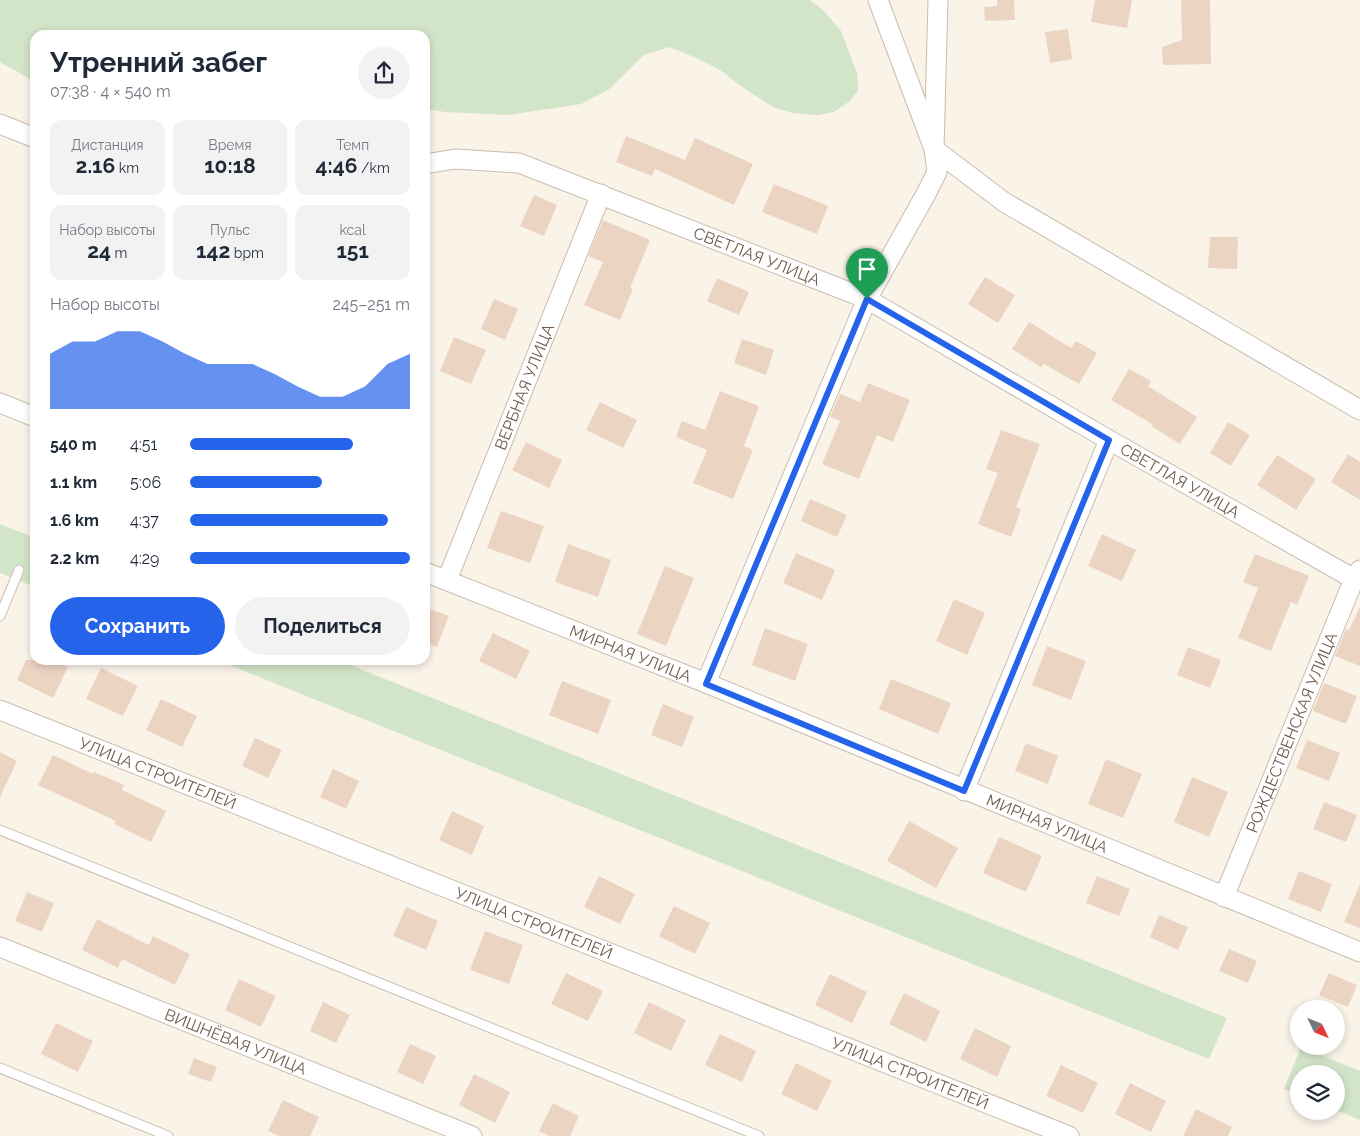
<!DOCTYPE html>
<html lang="ru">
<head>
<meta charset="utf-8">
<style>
	:root { --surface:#fff; --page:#f2f2f3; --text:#1f2937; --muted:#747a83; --accent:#2563eb }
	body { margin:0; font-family:Raleway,sans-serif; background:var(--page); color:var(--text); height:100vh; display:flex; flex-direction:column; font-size:19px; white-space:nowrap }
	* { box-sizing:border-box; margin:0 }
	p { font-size:16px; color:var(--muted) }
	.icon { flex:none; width:28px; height:28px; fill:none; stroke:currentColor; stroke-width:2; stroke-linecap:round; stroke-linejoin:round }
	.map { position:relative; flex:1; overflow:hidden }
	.sheet { position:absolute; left:30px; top:30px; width:400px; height:635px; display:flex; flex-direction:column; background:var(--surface); border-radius:15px; box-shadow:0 2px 8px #0003 }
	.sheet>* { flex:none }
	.needle { width:32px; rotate:133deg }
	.fabs { position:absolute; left:1290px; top:1000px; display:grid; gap:10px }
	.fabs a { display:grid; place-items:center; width:55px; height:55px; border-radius:50%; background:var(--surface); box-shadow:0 2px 8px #0003; font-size:25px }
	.pin { position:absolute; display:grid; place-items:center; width:42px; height:42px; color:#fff; margin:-51px -21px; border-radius:50% 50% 50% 0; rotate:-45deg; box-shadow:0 0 5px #0007 }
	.pin .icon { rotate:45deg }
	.round { display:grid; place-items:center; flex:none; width:52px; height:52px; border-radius:26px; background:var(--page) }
	.head { display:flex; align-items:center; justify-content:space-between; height:85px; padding:0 20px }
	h1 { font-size:28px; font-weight:700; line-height:38px }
	.figures { display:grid; grid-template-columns:repeat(3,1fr); gap:8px; height:85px; padding:5px 20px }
	.figures div { display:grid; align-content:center; border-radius:12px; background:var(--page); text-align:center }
	.figures b { font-size:21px; font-weight:700 }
	.figures small { font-size:14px; font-weight:400 }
	.figures p { font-size:14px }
	.chart { height:140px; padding:10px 20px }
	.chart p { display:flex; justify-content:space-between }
	.chart svg { width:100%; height:90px; margin-top:5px; fill:var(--accent); opacity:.7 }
	.button { display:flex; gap:10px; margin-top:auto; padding:10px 20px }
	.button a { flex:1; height:58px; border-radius:30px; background:var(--accent); color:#fff; font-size:20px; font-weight:700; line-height:58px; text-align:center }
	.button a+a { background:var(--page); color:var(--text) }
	ul { padding:0 20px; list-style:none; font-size:16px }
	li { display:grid; grid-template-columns:80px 60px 1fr; align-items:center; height:38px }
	li i { height:12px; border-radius:6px; background:var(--accent) }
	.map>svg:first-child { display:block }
	.green { fill:#d3e5c8 }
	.building { fill:#ecd4c3 }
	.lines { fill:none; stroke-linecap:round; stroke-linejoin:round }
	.lane-casing { stroke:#cabcaf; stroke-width:11 }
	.street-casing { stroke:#cabcaf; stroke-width:21 }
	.lane { stroke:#fff; stroke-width:9 }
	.street { stroke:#fff; stroke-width:19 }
	.route-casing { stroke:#fff; stroke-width:10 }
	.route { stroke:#2563eb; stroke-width:6 }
	.labels { text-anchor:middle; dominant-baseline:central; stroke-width:5; stroke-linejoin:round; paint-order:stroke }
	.street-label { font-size:16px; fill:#705c4f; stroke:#fdf7ed }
</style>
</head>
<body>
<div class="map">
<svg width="1360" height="1136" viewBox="0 0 1360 1136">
	<rect width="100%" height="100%" fill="#faf3e8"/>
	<path class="green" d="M0 0H810L824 11 841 31 857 73 858 90 850 101 834 112 818 115 793 113 773 107 748 91 720 70 697 58 669 47 644 55 608 90 581 104 508 115 445 112 425 109V35H35V82L0 62Z
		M0 524 35 538V587L0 573Z
		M217 660H338L1227 1018 1209 1059Z
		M1301 1047 1360 1071V1120L1336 1110V1074H1299V1095L1284 1089Z"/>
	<path class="building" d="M997 0H1014L1015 20 985 21 984 7 997 6Z
		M1095 0H1132L1127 28 1091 22Z
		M1181 0H1210L1211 64 1163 65 1162 47 1182 40Z
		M1068 29 1072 59 1050 63 1045 32Z
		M626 136 685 160 695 138 753 164 734 205 655 169 652 176 616 162Z
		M774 184 828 206 817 234 762 212Z
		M534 195 557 205 544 236 520 226Z
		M603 220 650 240 630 288 633 289 620 320 584 305 603 262 588 256Z
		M1210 237H1238L1237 269 1208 268Z
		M985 277 1015 295 998 323 968 304Z
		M717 278 749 292 739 315 707 301Z
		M494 299 518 309 505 340 481 329Z
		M1029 322 1071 348 1076 341 1097 353 1079 384 1044 364 1041 367 1012 349Z
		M454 337 486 350 471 384 440 371Z
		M742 339 774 350 766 375 734 363Z
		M1129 369 1151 381 1148 386 1197 417 1180 444 1151 426 1152 424 1111 400Z
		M868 383 910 400 893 442 877 435 859 479 822 464 840 421 830 417 840 394 860 402Z
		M720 391 759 406 744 446 753 450 733 499 693 483 707 450 676 437 682 421 705 430Z
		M600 402 637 420 623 448 586 430Z
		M1228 422 1250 435 1231 466 1210 453Z
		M1001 430 1040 444 1016 507 1021 509 1011 537 978 524 998 473 986 469Z
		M526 442 562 460 549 488 512 470Z
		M1348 454 1360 462V500L1331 482Z
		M1277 455 1316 479 1296 510 1257 485Z
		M810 499 847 515 837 537 801 521Z
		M501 511 544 526 530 563 487 548Z
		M1102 534 1136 550 1122 581 1088 566Z
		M568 544 611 560 598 597 555 582Z
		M796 553 835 570 822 600 783 583Z
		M1255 554 1309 576 1297 605 1291 602 1271 651 1238 638 1258 588 1243 582Z
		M665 566 694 578 666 646 637 634Z
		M954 599 985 613 967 655 936 641Z
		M425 607 449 616 437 647 425 642Z
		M1360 607V666L1335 656 1346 629 1349 630Z
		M765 628 808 644 795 681 752 665Z
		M493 633 530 651 516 679 479 661Z
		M1047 646 1086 661 1071 700 1032 685Z
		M1188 647 1221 660 1210 688 1177 675Z
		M26 660H53L68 667 53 698 17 680Z
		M101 668 138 686 123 716 86 699Z
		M891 679 951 703 938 734 879 709Z
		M562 681 611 700 598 734 549 715Z
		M1324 683 1357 696 1346 724 1313 711Z
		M161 699 197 716 182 747 146 730Z
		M663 704 694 717 682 747 651 735Z
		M255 738 282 750 268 778 242 766Z
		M1307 740 1340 753 1329 781 1296 768Z
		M1026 743 1058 756 1048 784 1015 771Z
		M0 752 17 761 0 797Z
		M53 755 93 774 94 772 124 785 122 790 166 811 151 842 114 824 116 821 38 785Z
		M1106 759 1142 774 1123 818 1088 804Z
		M333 769 359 781 346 809 320 797Z
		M1192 777 1228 792 1209 837 1174 822Z
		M1324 802 1357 815 1346 842 1313 829Z
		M452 811 484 826 472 855 439 840Z
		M909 821 958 848 936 888 887 861Z
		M999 837 1042 856 1026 892 983 873Z
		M1299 871 1332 884 1321 912 1288 899Z
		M599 876 635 894 620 924 584 907Z
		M1097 876 1130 889 1119 916 1086 903Z
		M1360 884V928L1344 922Z
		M27 892 54 903 42 932 15 921Z
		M674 906 710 923 695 954 659 936Z
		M406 907 438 921 426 950 393 936Z
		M1159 915 1188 927 1178 950 1150 937Z
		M97 919 149 945 153 936 190 954 175 985 122 959 118 968 82 950Z
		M485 931 523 945 509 984 470 970Z
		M1229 949 1257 961 1248 983 1219 971Z
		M566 973 603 991 588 1021 551 1004Z
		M1329 973 1357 985 1348 1007 1319 995Z
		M830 974 867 992 852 1023 815 1005Z
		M239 979 276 996 261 1027 225 1010Z
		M904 993 940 1011 926 1042 889 1024Z
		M323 1002 350 1015 336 1043 310 1031Z
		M649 1002 686 1020 671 1051 634 1033Z
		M56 1023 93 1041 78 1072 41 1054Z
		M975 1028 1011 1046 997 1077 960 1059Z
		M720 1034 756 1051 742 1082 705 1065Z
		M410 1044 436 1056 423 1084 397 1072Z
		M194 1058 217 1067 211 1082 188 1074Z
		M796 1063 832 1081 817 1111 781 1094Z
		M1061 1065 1098 1083 1083 1113 1046 1096Z
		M474 1074 510 1092 495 1123 459 1105Z
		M1130 1083 1166 1101 1151 1132 1115 1114Z
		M283 1100 319 1117 310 1136H279L268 1131Z
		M553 1103 579 1116 570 1136H549L539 1131Z
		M1196 1109 1232 1127 1228 1136H1183Z"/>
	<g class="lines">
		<g class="lane-casing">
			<path id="lane" d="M0 616 19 570
				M0 830 759 1136
				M0 1068 168 1136"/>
		</g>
		<g class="street-casing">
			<g id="street">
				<path d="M938 0 934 149 1004 202 1360 410"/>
				<path d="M0 124 35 138"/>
				<path id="s1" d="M425 164 455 159 519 163 867 299 1109 440 1354 579"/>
				<path d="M0 403 35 417"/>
				<path id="s2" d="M425 572 706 683 1360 952"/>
				<path id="s3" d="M447 580 601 194"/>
				<path d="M706 683 867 299 926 194 937 172 934 149 878 0"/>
				<path id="s4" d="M0 710 1069 1136"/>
				<path d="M964 791 1109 440"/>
				<path id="s5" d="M1224 897 1354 579 1360 570"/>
				<path id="s6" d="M0 947 472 1136"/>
			</g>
		</g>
		<use href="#lane" class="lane"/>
		<use href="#street" class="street"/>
	</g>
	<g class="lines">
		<g class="route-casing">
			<path id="route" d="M867 299 1109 440 964 791 706 684Z"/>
		</g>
		<use href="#route" class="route"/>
	</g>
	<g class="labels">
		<g class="street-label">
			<text stroke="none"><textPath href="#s1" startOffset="350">СВЕТЛАЯ УЛИЦА</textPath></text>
			<text stroke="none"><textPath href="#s3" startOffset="208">ВЕРБНАЯ УЛИЦА</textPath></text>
			<text stroke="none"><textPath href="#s1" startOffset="830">СВЕТЛАЯ УЛИЦА</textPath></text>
			<text stroke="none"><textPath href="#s2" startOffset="221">МИРНАЯ УЛИЦА</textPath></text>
			<text stroke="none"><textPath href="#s5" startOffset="178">РОЖДЕСТВЕНСКАЯ УЛИЦА</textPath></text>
			<text stroke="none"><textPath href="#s4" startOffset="170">УЛИЦА СТРОИТЕЛЕЙ</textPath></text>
			<text stroke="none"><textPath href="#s2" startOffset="671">МИРНАЯ УЛИЦА</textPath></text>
			<text stroke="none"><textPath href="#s4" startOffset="575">УЛИЦА СТРОИТЕЛЕЙ</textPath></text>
			<text stroke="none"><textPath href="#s6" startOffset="254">ВИШНЁВАЯ УЛИЦА</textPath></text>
			<text stroke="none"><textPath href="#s4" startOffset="980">УЛИЦА СТРОИТЕЛЕЙ</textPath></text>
		</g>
	</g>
</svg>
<div class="fabs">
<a><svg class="needle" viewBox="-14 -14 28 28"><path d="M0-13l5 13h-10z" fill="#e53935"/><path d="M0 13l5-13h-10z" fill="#747a83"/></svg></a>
<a><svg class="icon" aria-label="layers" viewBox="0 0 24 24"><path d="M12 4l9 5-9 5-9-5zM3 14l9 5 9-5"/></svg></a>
</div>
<div class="pin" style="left:867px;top:299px;background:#1e9e55"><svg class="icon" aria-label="arrive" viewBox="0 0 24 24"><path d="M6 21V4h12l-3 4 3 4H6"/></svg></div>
<section class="sheet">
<div class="head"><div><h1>Утренний забег</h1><p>07:38 · 4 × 540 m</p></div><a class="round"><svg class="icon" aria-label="share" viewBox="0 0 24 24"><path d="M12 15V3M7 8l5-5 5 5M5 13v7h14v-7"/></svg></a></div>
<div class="figures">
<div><p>Дистанция</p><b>2.16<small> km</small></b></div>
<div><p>Время</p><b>10:18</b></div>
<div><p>Темп</p><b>4:46<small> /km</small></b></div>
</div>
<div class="figures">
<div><p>Набор высоты</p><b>24<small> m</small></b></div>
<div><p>Пульс</p><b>142<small> bpm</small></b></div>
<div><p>kcal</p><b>151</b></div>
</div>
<div class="chart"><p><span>Набор высоты</span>245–251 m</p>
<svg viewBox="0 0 160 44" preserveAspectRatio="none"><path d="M0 44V17L10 11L20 11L30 6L40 6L50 11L60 17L70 22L80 22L90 22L100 27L110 33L120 38L130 38L140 33L150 22L160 17V44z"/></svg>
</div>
<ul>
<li><b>540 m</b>4:51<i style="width:74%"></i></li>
<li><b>1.1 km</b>5:06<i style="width:60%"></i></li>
<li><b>1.6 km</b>4:37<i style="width:90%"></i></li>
<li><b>2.2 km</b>4:29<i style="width:100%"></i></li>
</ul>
<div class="button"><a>Сохранить</a><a>Поделиться</a></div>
</section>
</div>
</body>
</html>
